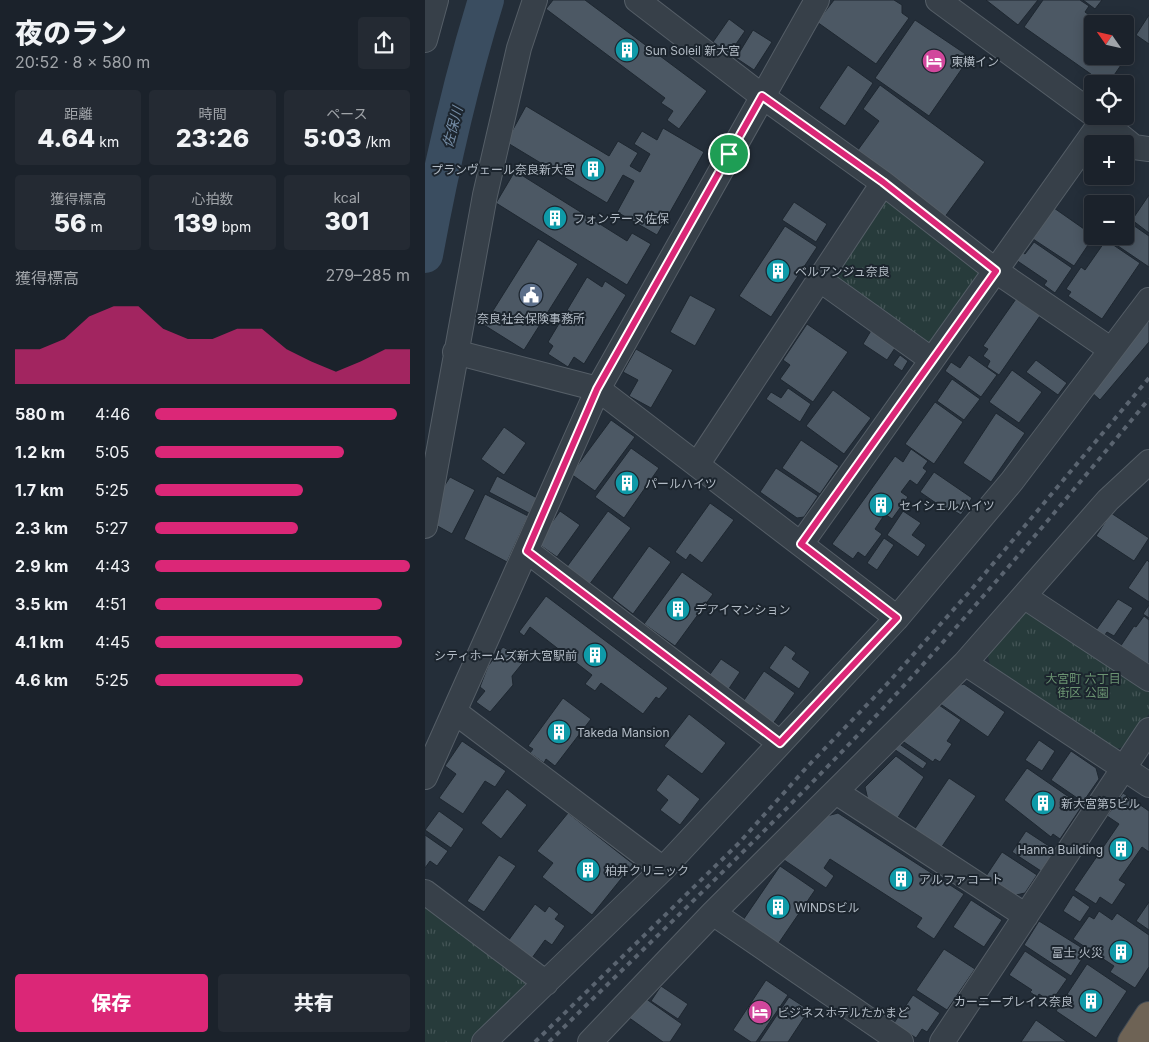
<!DOCTYPE html>
<html lang="ja">
<head>
<meta charset="utf-8">
<style>
	:root { --surface:#1b222b; --page:#242a33; --text:#f1f3f6; --muted:#a0a4a9; --line:#393f47; --accent:#db2777 }
	body { margin:0; font-family:Inter,"Noto Sans JP",sans-serif; background:var(--page); color:var(--text); height:100vh; display:flex; flex-direction:column; font-size:19px; white-space:nowrap }
	* { box-sizing:border-box; margin:0 }
	p { font-size:16px; color:var(--muted) }
	.icon { flex:none; width:28px; height:28px; fill:none; stroke:currentColor; stroke-width:2; stroke-linecap:round; stroke-linejoin:round }
	.map { position:relative; flex:1; overflow:hidden }
	.panel { display:flex; flex-direction:column; background:var(--surface); width:425px }
	.panel>* { flex:none }
	.needle { width:32px; rotate:304deg }
	.fabs { position:absolute; left:659px; top:15px; display:grid; gap:10px }
	.fabs a { display:grid; place-items:center; width:50px; height:50px; border-radius:5px; background:var(--surface); box-shadow:0 2px 12px #0003,0 0 0 1px var(--line); font-size:25px }
	.pin { position:absolute; display:grid; place-items:center; width:42px; height:42px; color:#fff; margin:-21px; border:2px solid #fff; border-radius:50%; box-shadow:0 1px 5px #0007 }
	.round { display:grid; place-items:center; flex:none; width:52px; height:52px; border-radius:5px; background:var(--page) }
	.overview { display:flex; align-items:center; justify-content:space-between; height:85px; padding:0 15px }
	h1 { font-size:28px; font-weight:800; line-height:38px }
	.metrics { display:grid; grid-template-columns:repeat(3,1fr); gap:8px; height:85px; padding:5px 15px }
	.metrics div { display:grid; align-content:center; border-radius:5px; background:var(--page); text-align:center }
	.metrics b { font-size:25px; font-weight:800 }
	.metrics small { font-size:14px; font-weight:400 }
	.metrics p { font-size:14px }
	.chart { height:140px; padding:10px 15px }
	.chart p { display:flex; justify-content:space-between }
	.chart svg { width:100%; height:90px; margin-top:5px; fill:var(--accent); opacity:.7 }
	.primary-button { display:flex; gap:10px; margin-top:auto; padding:10px 15px }
	.primary-button a { flex:1; height:58px; border-radius:5px; background:var(--accent); color:#fff; font-size:20px; font-weight:800; line-height:58px; text-align:center }
	.primary-button a+a { background:var(--page); color:var(--text) }
	ul { padding:0 15px; list-style:none; font-size:16px }
	li { display:grid; grid-template-columns:80px 60px 1fr; align-items:center; height:38px }
	li i { height:12px; border-radius:6px; background:var(--accent) }
	main { display:flex; flex:1; min-height:0 }
	.map>svg:first-child { display:block }
	.park { fill:url(#park-tufts) }
	.lines { fill:none; stroke-linecap:round; stroke-linejoin:round }
	.river { stroke:#3a4d60; stroke-width:36 }
	.building { fill:#4c5864; stroke:#1e2730 }
	.minor-casing { stroke:#555e67; stroke-width:26 }
	.highway-casing { stroke:#424b54; stroke-width:30 }
	.minor { stroke:#374049; stroke-width:24 }
	.highway { stroke:#6e6355; stroke-width:28 }
	.rail { stroke:#5a6470; stroke-width:4; stroke-dasharray:5 5; stroke-linecap:butt }
	.route-casing { stroke:#fff; stroke-width:10 }
	.route { stroke:#db2777; stroke-width:6 }
	.labels { text-anchor:middle; dominant-baseline:central; stroke-width:4; stroke-linejoin:round; paint-order:stroke }
	.poi-label { font-size:12px; fill:#b2bbc5; stroke:#1c252e; text-anchor:start }
	.park-label { font-size:12px; fill:#6b9472; stroke:#1c252e }
	.water-label { font-size:14px; font-style:italic; fill:#758da6; stroke:#1c252e }
</style>
</head>
<body>
<main>
<section class="panel">
<div class="overview"><div><h1>夜のラン</h1><p>20:52 · 8 × 580 m</p></div><a class="round"><svg class="icon" aria-label="share" viewBox="0 0 24 24"><path d="M12 15V3M7 8l5-5 5 5M5 13v7h14v-7"/></svg></a></div>
<div class="metrics">
<div><p>距離</p><b>4.64<small> km</small></b></div>
<div><p>時間</p><b>23:26</b></div>
<div><p>ペース</p><b>5:03<small> /km</small></b></div>
</div>
<div class="metrics">
<div><p>獲得標高</p><b>56<small> m</small></b></div>
<div><p>心拍数</p><b>139<small> bpm</small></b></div>
<div><p>kcal</p><b>301</b></div>
</div>
<div class="chart"><p><span>獲得標高</span>279–285 m</p>
<svg viewBox="0 0 160 44" preserveAspectRatio="none"><path d="M0 44V27L10 27L20 22L30 11L40 6L50 6L60 17L70 22L80 22L90 17L100 17L110 27L120 33L130 38L140 33L150 27L160 27V44z"/></svg>
</div>
<ul>
<li><b>580 m</b>4:46<i style="width:95%"></i></li>
<li><b>1.2 km</b>5:05<i style="width:74%"></i></li>
<li><b>1.7 km</b>5:25<i style="width:58%"></i></li>
<li><b>2.3 km</b>5:27<i style="width:56%"></i></li>
<li><b>2.9 km</b>4:43<i style="width:100%"></i></li>
<li><b>3.5 km</b>4:51<i style="width:89%"></i></li>
<li><b>4.1 km</b>4:45<i style="width:97%"></i></li>
<li><b>4.6 km</b>5:25<i style="width:58%"></i></li>
</ul>
<div class="primary-button"><a>保存</a><a>共有</a></div>
</section>
<div class="map">
<svg width="724" height="1042" viewBox="0 0 724 1042">
	<defs>
		<pattern id="park-tufts" width="24" height="20" patternUnits="userSpaceOnUse" patternTransform="scale(1.25)"><rect width="24" height="20" fill="#273b3b"/><path d="M3 7l-1-3M5 7V3M7 7l1-3M15 17l-1-3M17 17v-4M19 17l1-3" fill="none" stroke="#445556"/></pattern>
	</defs>
	<rect width="100%" height="100%" fill="#242e39"/>
	<path class="park" d="M462 196 559 276 504 348 403 275Z
		M610 610 724 686V714L703 746 691 749 565 665 562 652 598 611Z
		M0 904 101 978 99 992 45 1042H0Z"/>
	<g class="lines">
		<path class="river" d="M0 255C16 168 35 84 61 0"/>
	</g>
	<path class="building" d="M128 0H160L282 91 254 129 242 120 248 111 236 103 240 98 121 9Z
		M409 0H469L477 5V13L484 18 451 64 392 22Z
		M561 0H613L593 25Z
		M618 0H655L664 6 660 12 677 24H668V56H700V40L709 46 683 84H680L599 27Z
		M658 0H677L670 9Z
		M724 15V44L711 35Z
		M304 19 320 31 304 54 288 42Z
		M490 20 545 57 504 116 450 78Z
		M328 30 347 42 329 70 311 58Z
		M423 65 448 83 420 126 394 108Z
		M455 85 560 162 519 218 430 154 454 121 438 109Z
		M101 106 184 156 193 141 213 153 205 166 215 172 225 154 209 144 217 131 232 140 238 128 279 152 232 235 192 212 209 181 198 175 182 203 81 142Z
		M90 171 202 241 207 233 226 244 202 285 71 203Z
		M724 195V233L707 220Z
		M369 202 402 224 391 242 357 220Z
		M629 208 669 236 649 266 608 239Z
		M708 225 724 236V267L693 246Z
		M360 226 392 247 346 317 314 296Z
		M113 239 153 264 99 350 59 325Z
		M681 240 715 263 677 319 643 296 646 292 641 289 656 267 660 270Z
		M609 242 647 268 630 293 619 285 622 281 591 260 597 252 600 254Z
		M162 277 177 287 180 281 201 295 159 364 149 357 143 367 123 354 128 346 123 342Z
		M265 295 291 309 270 346 245 332Z
		M593 296 617 313 574 375 562 367 565 361 558 356 563 349 558 346Z
		M724 317V342L675 400 664 390Z
		M382 324 423 352 388 402 355 379 365 365 358 360Z
		M447 329 472 345 462 360 438 344Z
		M211 349 248 370 226 408 204 396 213 380 198 372Z
		M475 355 483 361 477 371 468 365Z
		M544 355 572 375 556 397 520 371 526 362 535 368Z
		M611 360 642 383 633 395 601 372Z
		M587 370 617 392 594 423 564 402Z
		M527 379 555 399 539 420 512 401Z
		M363 388 386 404 375 422 341 399 346 392 356 398Z
		M408 390 446 418 419 454 381 426Z
		M510 402 538 422 509 464 480 444Z
		M571 413 600 433 566 482 538 463Z
		M186 420 210 437 170 491 146 474Z
		M79 427 101 443 79 475 56 459Z
		M376 440 414 466 395 494 357 468Z
		M206 448 234 468 199 518 170 497Z
		M486 449 503 461 498 468 502 471 492 485 485 480 476 492 483 497 467 519 460 514 450 529 457 534 440 557 433 552 428 559 407 544 470 456 478 462Z
		M351 468 393 496 379 517 372 518 335 492Z
		M509 472 547 498 536 515 526 509 524 512 495 492Z
		M72 476 112 498 104 513 64 492Z
		M25 477 50 490 27 534 9 524 13 496Z
		M60 494 103 516 82 562 39 539Z
		M285 503 309 520 277 563 265 554 261 560 250 552Z
		M135 511 155 525 132 557 112 543Z
		M183 511 206 528 164 585 141 568Z
		M478 511 496 523 487 535 501 545 493 557 462 535Z
		M686 513 724 538 709 561 671 536Z
		M459 538 469 545 452 570 442 563Z
		M224 546 246 562 208 614 187 598Z
		M722 560 724 562V602L703 588Z
		M257 572 288 594 250 646 219 624Z
		M121 596 243 688 234 699 231 697 218 714 176 683 170 691 160 684 167 675 105 627 99 636 94 632Z
		M693 599 708 608 689 636 682 632 677 639 669 633Z
		M724 605V618L718 614Z
		M719 616 724 620V670L693 650 709 626 711 627Z
		M360 645 371 653 367 659 385 672 374 689 344 668Z
		M78 647 83 650 86 649 100 660 87 676 88 685 65 712 51 702 60 691 55 687 63 666Z
		M296 659 315 672 303 690 283 677Z
		M339 671 370 693 347 725 317 703Z
		M539 684 580 712 563 737 514 703 527 687Z
		M138 698 166 719 130 766 121 759 119 763 105 753 108 749 103 746Z
		M514 705 536 720 522 741 527 744 515 762 510 759 508 762 476 740Z
		M264 714 301 743 277 774 239 746Z
		M614 740 630 751 617 771 600 760Z
		M37 741 81 771 70 787 60 781 38 814 14 798 31 774 20 766Z
		M473 743 502 763 498 769 469 749Z
		M646 751 671 768 674 779 658 802 626 780Z
		M471 756 499 777 472 819 443 800 440 787Z
		M602 768 657 806 635 839 628 834 626 837 579 800Z
		M243 774 275 799 255 825 235 810 243 800 231 790Z
		M524 778 551 796 516 848 489 830Z
		M82 789 102 805 76 839 56 823Z
		M698 793 724 811V852L717 847 694 880 701 884 687 905 675 897 671 904 649 890 694 824 682 816Z
		M14 811 39 829 26 848 0 830Z
		M143 813 208 864 167 915 117 877 128 863 112 851Z
		M413 813 539 894 509 939 491 927 497 918 405 859 399 868 409 876 401 888 359 860 402 816Z
		M601 831 630 850 616 871 587 852Z
		M0 835 23 851 12 866 5 861 0 868Z
		M577 852 612 875 600 893 591 895 561 876Z
		M74 855 91 866 59 912 42 901Z
		M355 866 390 890 351 947 316 923Z
		M648 895 665 907 655 922 638 911Z
		M546 900 577 920 559 947 528 927Z
		M724 902V930L711 921Z
		M110 904 120 912 124 906 134 914 130 919 140 926 127 945 120 940 107 958 83 941Z
		M674 911 687 920 692 913 724 935V967L710 988 685 972 689 966 648 939 664 916 669 919Z
		M614 921 662 951 646 976 599 945Z
		M519 949 550 969 522 1010 491 990Z
		M600 951 642 979 626 1002 614 994 612 997 605 992 607 990 584 975Z
		M662 964 702 991 671 1038 631 1011Z
		M341 980 363 995 331 1042H326L308 1030Z
		M236 986 263 1004 253 1019 226 1001Z
		M488 995 515 1013 502 1032 497 1029 491 1038 469 1023Z
		M217 996 257 1024 245 1042H238L203 1017Z
		M364 997 384 1010 363 1042H334Z
		M611 1020 642 1042H596Z"/>
	<g class="lines">
		<g class="minor-casing">
			<path id="minor" d="M212 0 337 96 458 183 571 271 685 349
				M513 0 668 114
				M0 40 11 0
				M394 279 507 360
				M30 352 173 389 472 618
				M272 465 458 183
				M0 526 60 195 94 48 110 0
				M376 544 677 121 709 147 724 149
				M102 551 355 743
				M600 597 724 679
				M540 663 724 785
				M30 712 238 869
				M0 777 173 389 392 0
				M411 792 601 916
				M0 892 121 983
				M288 913 476 1042
				M59 1042 238 869 472 618 587 481 724 300
				M165 1042 288 913 540 663 683 500 724 462
				M517 1042 724 730"/>
		</g>
		<g class="highway-casing">
			<path id="highway" d="M707 1042 724 1016"/>
		</g>
		<use href="#minor" class="minor"/>
		<use href="#highway" class="highway"/>
		<path class="rail" d="M110 1042 314 843 382 767 462 684 546 590 724 378
			M124 1042C240 927 363 812 474 691 560 597 642 498 724 399"/>
	</g>
	<g class="lines">
		<g class="route-casing">
			<path id="route" d="M337 96 458 182 571 271 376 544 472 618 355 743 102 551 172 389Z"/>
		</g>
		<use href="#route" class="route"/>
	</g>
	<defs>
		<g id="building-disc" transform="scale(1.25)"><circle r="9.5" fill="#0f9aa8" stroke="#1c252e"/><path d="M-4-6H4V6H1V3H-1V6H-4ZM-2.5-4.3h1.7v1.8h-1.7ZM.8-4.3h1.7v1.8H.8ZM-2.5-1h1.7V.8h-1.7ZM.8-1h1.7V.8H.8Z" fill="#fff"/></g>
		<g id="hotel-disc" transform="scale(1.25)"><circle r="9.5" fill="#d1479c" stroke="#1c252e"/><path d="M-6-4.5h1.5V1H6V5H4.5V3h-9V5H-6ZM-4 0a1.8 1.8 0 1 1 3.6 0ZM.5 0V-2.5h3Q6-2.5 6 0Z" fill="#fff"/></g>
		<g id="civic-disc" transform="scale(1.25)"><circle r="9.5" fill="#5c6f8a" stroke="#1c252e"/><path d="M-.6-6.5H3V-4.5H.6V-3L4-1V1h2V6H-6V1h2V-1L-.6-3ZM-1.2 2.5V6h2.4V2.5Z" fill="#fff"/></g>
	</defs>
	<g fill-rule="evenodd">
		<use href="#building-disc" x="202" y="50"/>
		<use href="#hotel-disc" x="509" y="61"/>
		<use href="#building-disc" x="168" y="169"/>
		<use href="#building-disc" x="130" y="218"/>
		<use href="#building-disc" x="353" y="271"/>
		<use href="#civic-disc" x="106" y="295"/>
		<use href="#building-disc" x="202" y="483"/>
		<use href="#building-disc" x="456" y="505"/>
		<use href="#building-disc" x="253" y="609"/>
		<use href="#building-disc" x="170" y="655"/>
		<use href="#building-disc" x="134" y="732"/>
		<use href="#building-disc" x="618" y="803"/>
		<use href="#building-disc" x="696" y="849"/>
		<use href="#building-disc" x="163" y="870"/>
		<use href="#building-disc" x="476" y="879"/>
		<use href="#building-disc" x="353" y="907"/>
		<use href="#building-disc" x="696" y="952"/>
		<use href="#building-disc" x="666" y="1001"/>
		<use href="#hotel-disc" x="335" y="1012"/>
	</g>
	<g class="labels">
		<g class="poi-label">
			<text x="220" y="50">Sun Soleil 新大宮</text>
			<text x="526" y="61">東横イン</text>
			<text x="150" y="169" text-anchor="end">プランヴェール奈良新大宮</text>
			<text x="148" y="218">フォンテーヌ佐保</text>
			<text x="370" y="271">ベルアンジュ奈良</text>
			<text x="106" y="318" text-anchor="middle">奈良社会保険事務所</text>
			<text x="220" y="483">パールハイツ</text>
			<text x="474" y="505">セイシェルハイツ</text>
			<text x="270" y="609">デアイマンション</text>
			<text x="152" y="655" text-anchor="end">シティホームズ新大宮駅前</text>
			<text x="152" y="732">Takeda Mansion</text>
			<text x="636" y="803">新大宮第5ビル</text>
			<text x="678" y="849" text-anchor="end">Hanna Building</text>
			<text x="180" y="870">柏井クリニック</text>
			<text x="494" y="879">アルファコート</text>
			<text x="370" y="907">WINDSビル</text>
			<text x="678" y="952" text-anchor="end">富士 火災</text>
			<text x="648" y="1001" text-anchor="end">カーニープレイス奈良</text>
			<text x="352" y="1012">ビジネスホテルたかまど</text>
		</g>
		<g class="park-label">
			<text x="658" y="678">大宮町 六丁目<tspan x="658" dy="14">街区 公園</tspan></text>
		</g>
		<g class="water-label">
			<text transform="translate(27 127) rotate(-75)">佐保川</text>
		</g>
	</g>
</svg>
<div class="fabs">
<a><svg class="needle" viewBox="-14 -14 28 28"><path d="M0-13l5 13h-10z" fill="#e53935"/><path d="M0 13l5-13h-10z" fill="#a0a4a9"/></svg></a>
<a><svg class="icon" aria-label="locate" viewBox="0 0 24 24"><circle cx="12" cy="12" r="6"/><path d="M12 2v4M12 18v4M2 12h4M18 12h4"/></svg></a>
<a>+</a>
<a>−</a>
</div>
<div class="pin" style="left:304px;top:154px;background:#1e9e55"><svg class="icon" aria-label="arrive" viewBox="0 0 24 24"><path d="M6 21V4h12l-3 4 3 4H6"/></svg></div>
</div>
</main>
</body>
</html>
